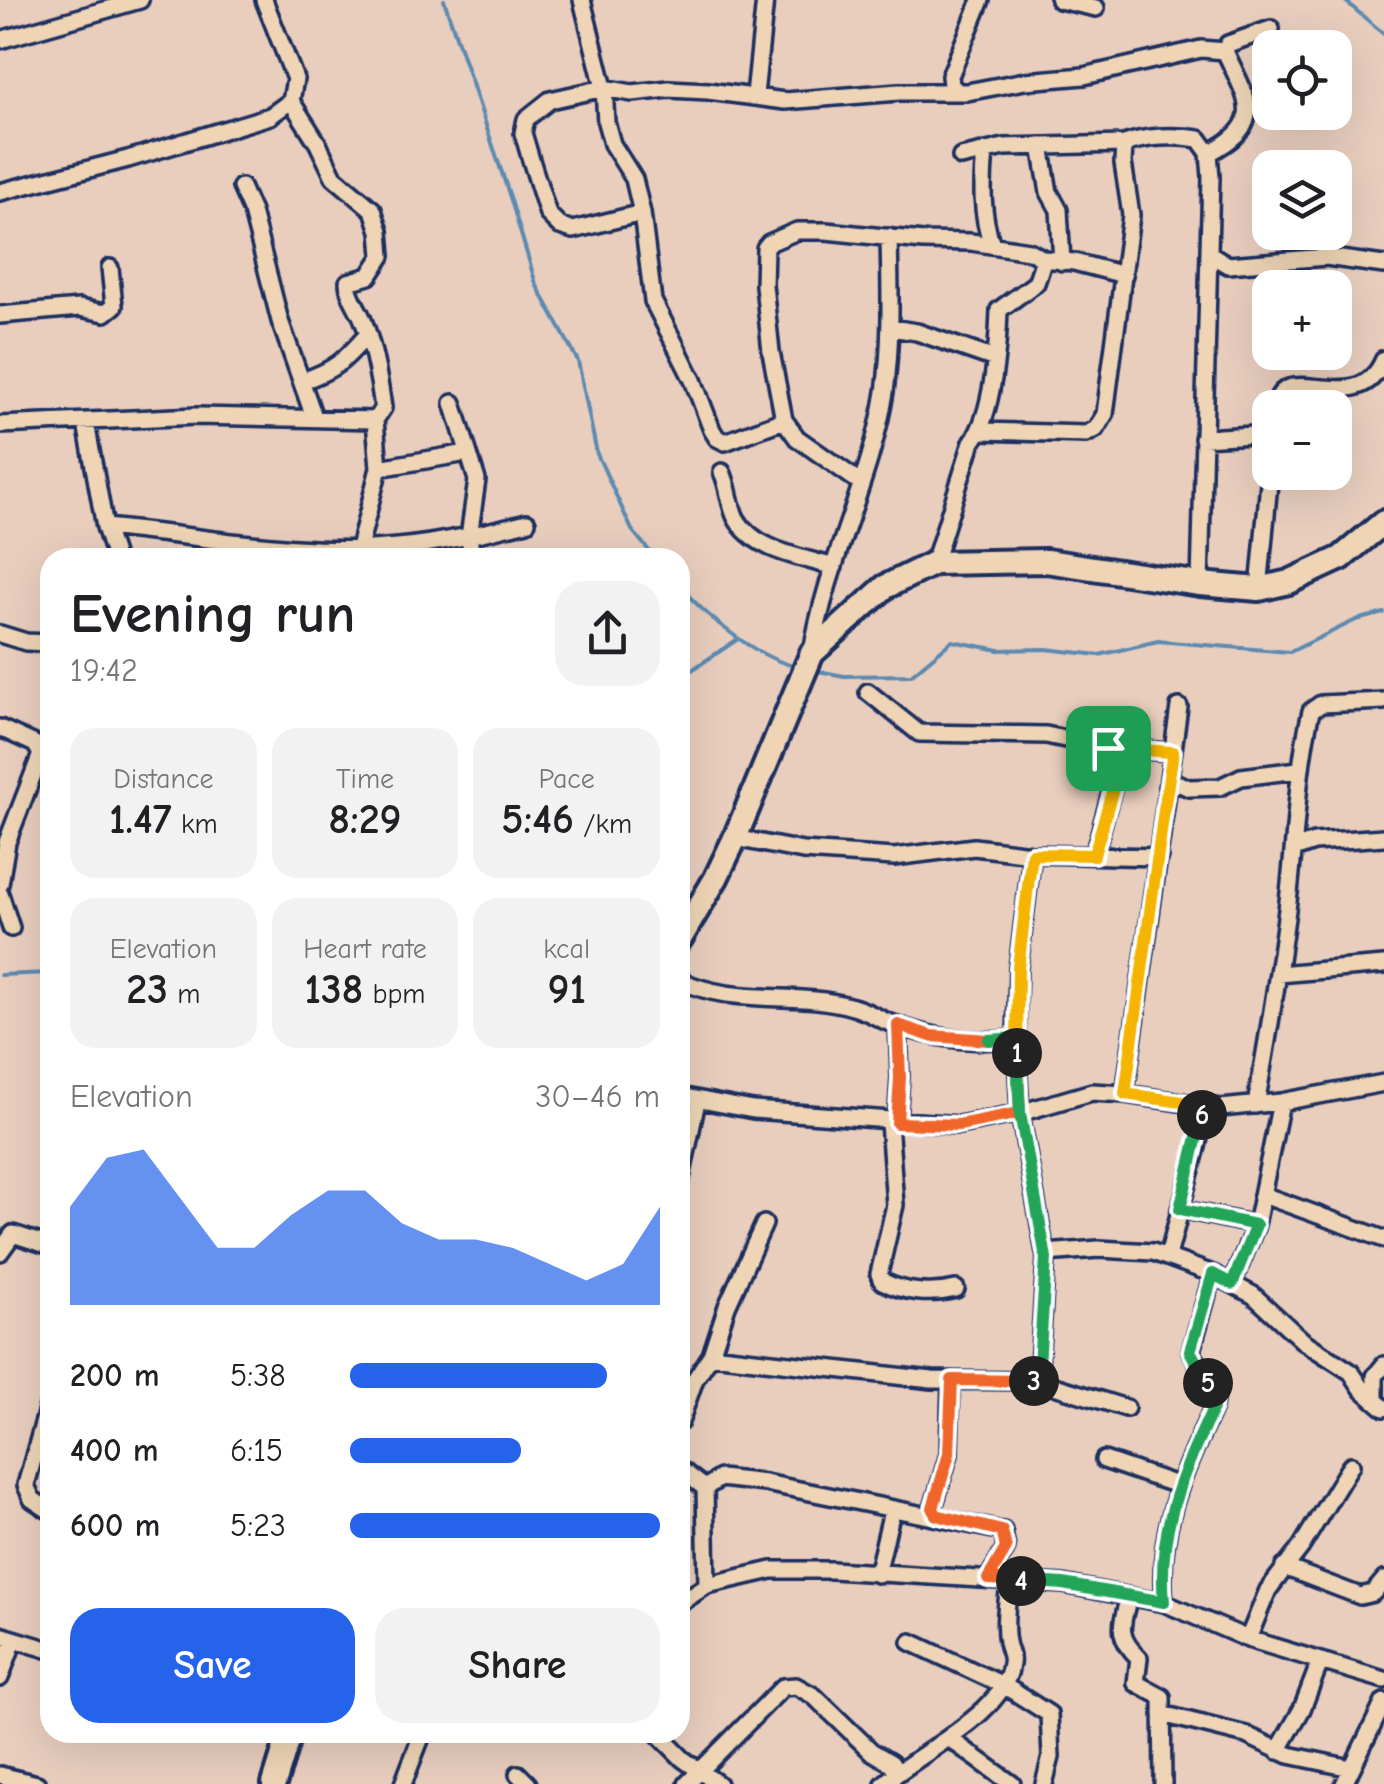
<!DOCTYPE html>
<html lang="en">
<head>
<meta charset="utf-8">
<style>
	:root { --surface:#fff; --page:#f2f2f2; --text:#202124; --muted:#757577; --accent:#2563eb }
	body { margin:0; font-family:"Comic Neue",sans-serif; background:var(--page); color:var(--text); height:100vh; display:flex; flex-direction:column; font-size:38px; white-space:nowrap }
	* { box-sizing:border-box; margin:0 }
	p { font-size:32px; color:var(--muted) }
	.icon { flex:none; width:55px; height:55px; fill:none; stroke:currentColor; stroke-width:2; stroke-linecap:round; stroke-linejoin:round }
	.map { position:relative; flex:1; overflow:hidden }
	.side { position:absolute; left:40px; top:548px; width:650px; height:1195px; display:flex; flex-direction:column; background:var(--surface); border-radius:30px; box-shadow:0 10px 40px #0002 }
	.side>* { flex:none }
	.fabs { position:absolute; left:1252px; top:30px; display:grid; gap:20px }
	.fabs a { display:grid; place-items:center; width:100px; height:100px; border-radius:20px; background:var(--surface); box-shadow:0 10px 40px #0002; font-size:50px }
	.pin { position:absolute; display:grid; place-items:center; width:85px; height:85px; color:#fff; margin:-42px; border-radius:20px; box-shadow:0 5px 15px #0006 }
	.km { position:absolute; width:50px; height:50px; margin:-25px; border-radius:50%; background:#222; color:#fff; font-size:28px; line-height:50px; text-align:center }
	.round { display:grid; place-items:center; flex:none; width:105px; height:105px; border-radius:30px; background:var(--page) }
	.overview { display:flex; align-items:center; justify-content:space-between; height:170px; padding:0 30px }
	h1 { font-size:55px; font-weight:800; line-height:75px }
	.stats { display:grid; grid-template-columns:repeat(3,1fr); gap:15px; height:170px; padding:10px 30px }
	.stats div { display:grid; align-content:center; border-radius:25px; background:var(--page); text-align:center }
	.stats b { font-size:42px; font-weight:800 }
	.stats small { font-size:28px; font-weight:400 }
	.stats p { font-size:28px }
	.chart { height:280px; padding:20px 30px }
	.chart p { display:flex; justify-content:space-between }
	.chart svg { width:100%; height:180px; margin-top:10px; fill:var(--accent); opacity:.7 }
	.button { display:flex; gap:20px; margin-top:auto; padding:20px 30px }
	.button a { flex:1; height:115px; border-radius:30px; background:var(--accent); color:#fff; font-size:40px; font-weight:800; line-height:115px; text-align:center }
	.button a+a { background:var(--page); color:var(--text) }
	ul { padding:0 30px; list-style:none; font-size:32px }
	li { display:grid; grid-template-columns:160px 120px 1fr; align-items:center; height:75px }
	li i { height:25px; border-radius:12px; background:var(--accent) }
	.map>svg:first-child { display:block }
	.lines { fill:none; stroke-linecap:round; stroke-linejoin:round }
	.stream { stroke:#5c8ab1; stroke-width:4 }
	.street-casing { stroke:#1b2f5e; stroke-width:22 }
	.secondary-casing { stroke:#1b2f5e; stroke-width:30 }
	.street { stroke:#efd5b6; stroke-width:15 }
	.secondary { stroke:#efd5b6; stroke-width:22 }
	.split-1-casing { stroke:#fff; stroke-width:20 }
	.split-2-casing { stroke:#fff; stroke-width:20 }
	.split-3-casing { stroke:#fff; stroke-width:20 }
	.split-4-casing { stroke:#fff; stroke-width:20 }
	.split-5-casing { stroke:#fff; stroke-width:20 }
	.split-6-casing { stroke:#fff; stroke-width:20 }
	.split-7-casing { stroke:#fff; stroke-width:20 }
	.split-8-casing { stroke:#fff; stroke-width:20 }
	.split-1 { stroke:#f5b400; stroke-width:12 }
	.split-2 { stroke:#f0652b; stroke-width:12 }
	.split-3 { stroke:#22a559; stroke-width:12 }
	.split-4 { stroke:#f0652b; stroke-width:12 }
	.split-5 { stroke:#22a559; stroke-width:12 }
	.split-6 { stroke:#22a559; stroke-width:12 }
	.split-7 { stroke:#f5b400; stroke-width:12 }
	.split-8 { stroke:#f5b400; stroke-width:12 }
</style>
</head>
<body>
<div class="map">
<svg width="1384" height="1784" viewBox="0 0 1384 1784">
	<rect width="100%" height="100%" fill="#e9cebe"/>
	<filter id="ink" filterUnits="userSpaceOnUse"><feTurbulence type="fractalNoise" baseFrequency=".01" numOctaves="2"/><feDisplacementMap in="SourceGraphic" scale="20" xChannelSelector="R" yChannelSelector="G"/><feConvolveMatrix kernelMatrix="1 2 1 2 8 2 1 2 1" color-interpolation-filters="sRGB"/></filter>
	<g filter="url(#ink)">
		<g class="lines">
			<path class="stream" d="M444 0 510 197 536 284 578 361 597 454 632 530 655 558
				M1344 0 1384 34
				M680 586C706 617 759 660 799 667
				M813 670 844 676 911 675 952 641 999 650 1046 649 1099 655 1158 641 1290 652 1356 620 1384 613
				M680 678 738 639
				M0 975 50 973"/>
			<g class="street-casing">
				<path id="street" d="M582 0 604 88 606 122 612 144 634 179 642 213 653 301 693 380 712 430 717 438 725 442 784 420
					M1059 0 1096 8
					M0 40 140 0
					M958 92 951 85 950 76 981 0
					M755 95 765 0
					M291 101 317 142 334 177 373 210 380 231 382 256 369 276 348 282C348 296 358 307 363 320 374 348 379 378 383 408L375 420
					M1041 146 1049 192 1059 210 1062 262
					M985 151C982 185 981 213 992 245
					M1209 153C1268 122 1247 100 1225 51
					M961 157 1004 147 1124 144C1147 136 1175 135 1199 139L1209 153 1211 177 1200 584
					M241 187 252 212 280 321 314 417
					M0 192 128 159 270 116 291 101 295 79 264 0
					M642 213 573 230 560 226 548 214 531 160 523 133 526 119 550 100 604 88 632 93 669 89 708 91 785 101 899 92H967L1025 81 1084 76 1201 49 1225 51 1228 44 1271 29
					M1210 254 1228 265 1326 257 1384 265
					M0 315 79 308 105 313 114 306 110 268
					M891 328 917 332 995 359
					M302 381C335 370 344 361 368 334
					M453 403 477 480 469 537 472 558
					M1276 408C1280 356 1358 423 1384 359
					M86 423 105 527 115 558
					M0 425 197 416 375 420 379 468 359 548
					M981 431 1086 434 1096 429 1105 414 1131 215 1123 163 1124 144
					M1203 438 1270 434
					M379 468 467 453
					M722 472C729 486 729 504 736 518 754 551 802 557 834 567
					M861 483 797 438 784 420 771 352 764 285 765 248 769 243 797 231H826L923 241 971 242 1029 251 1044 259 1074 262 1124 275
					M105 527C201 536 302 557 398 547 442 543 484 533 527 522
					M934 563 972 442C993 415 998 344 999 310L1036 283 1044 259
					M1259 589 1270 472
					M0 634 26 642 50 643
					M812 653C826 563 871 481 885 392 892 340 890 289 889 237
					M868 692 919 733 1046 735 1108 748 1119 764 1094 855
					M0 728 35 744 41 754 7 842 0 884
					M1108 748 1173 752
					M1167 787 1180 784 1189 788 1220 787 1241 777 1298 770
					M735 838 803 851 894 857 974 847 1032 854 1159 857
					M1294 849 1314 842 1384 837
					M1032 854 1018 968 1016 1038 1020 1113 1046 1258 1038 1381
					M0 894 11 928
					M1278 974 1384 965
					M680 980C734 1007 796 990 853 1007 865 1010 876 1017 888 1022 928 1037 973 1045 1016 1038
					M1125 1094 1179 707
					M680 1096 753 1110 959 1125 1020 1113 1092 1092 1125 1094 1221 1108 1281 1102 1384 1083
					M1256 1105C1268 1035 1281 964 1289 893 1296 831 1297 771 1311 711L1321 704 1384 701
					M889 1122 895 1205 879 1274 882 1281C904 1293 932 1295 956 1289
					M897 1123 900 1077 898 1025
					M680 1183 697 1101
					M1263 1195 1384 1239
					M1180 1209 1256 1225
					M0 1252 13 1234 50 1246
					M1045 1253 1099 1249 1153 1252 1213 1274 1253 1295 1303 1341 1351 1372 1363 1390 1384 1408
					M1168 1256 1198 1143 1204 1105
					M1232 1284 1256 1225 1281 1102
					M711 1355 932 1380 1038 1381 1126 1408
					M50 1399 26 1485 32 1499 50 1511
					M1375 1400V1376L1384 1365
					M680 1422 695 1379 711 1355 727 1306 764 1224
					M1104 1460 1177 1485
					M680 1469 705 1488 707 1585
					M705 1488 720 1478 765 1483 1003 1531 1006 1548 988 1579
					M936 1515 933 1508 949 1454 951 1380
					M1284 1567 1360 1596 1373 1593 1384 1580
					M877 1574 892 1511
					M1129 1596C1122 1625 1115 1635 1139 1658L1136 1683 1162 1697 1163 1784
					M680 1603 707 1585 772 1570H832L1063 1584 1164 1603 1248 1639 1384 1680
					M1164 1603C1157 1527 1183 1474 1213 1408L1215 1394 1191 1351 1213 1274
					M0 1635 50 1650
					M1248 1639 1268 1590 1301 1547 1351 1465
					M911 1642 1005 1686 1049 1714 1051 1757 1044 1784
					M0 1678 14 1640
					M1162 1714 1246 1735 1289 1755 1351 1768
					M656 1732 683 1759 718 1784
					M950 1739 1012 1784
					M1278 1751 1302 1709 1320 1662
					M518 1774 528 1784
					M0 1775 37 1784
					M403 1784 423 1732
					M687 1784 783 1687 796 1686 814 1696 871 1751 891 1763 897 1772
					M884 1784C918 1753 1006 1713 1011 1664 1013 1655 1008 1650 1007 1642 1003 1623 1008 1599 1009 1580
					M1344 1784 1384 1702"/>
			</g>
			<g class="secondary-casing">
				<path id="secondary" d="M680 939 716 878 735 838 812 653 885 587 934 563 1046 561 1200 584 1259 589 1289 582 1341 558 1384 522
					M274 1784 290 1732"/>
			</g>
			<use href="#street" class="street"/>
			<use href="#secondary" class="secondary"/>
		</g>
	</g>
	<g class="lines" filter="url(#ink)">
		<g class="split-1-casing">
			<path id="split-1" d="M1017 1053 1018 968 1032 854 1094 855 1120 764 1108 748"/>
		</g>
		<g class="split-2-casing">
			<path id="split-2" d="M989 1040 931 1036 898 1025 900 1078 897 1123 959 1125 1020 1113 1017 1053"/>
		</g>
		<g class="split-3-casing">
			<path id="split-3" d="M989 1040 1016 1038 1020 1113 1046 1258 1038 1381H1034"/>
		</g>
		<g class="split-4-casing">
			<path id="split-4" d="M1021 1581 988 1579 1006 1548 1002 1531 936 1515 933 1508 949 1454 952 1380 1034 1381"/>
		</g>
		<g class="split-5-casing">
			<path id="split-5" d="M1021 1581 1063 1584 1164 1602C1157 1527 1183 1474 1213 1408L1215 1394 1208 1383"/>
		</g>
		<g class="split-6-casing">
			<path id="split-6" d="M1202 1115 1180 1209 1256 1225 1232 1284 1213 1274 1190 1351 1208 1383"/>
		</g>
		<g class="split-7-casing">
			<path id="split-7" d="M1164 810 1125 1094 1204 1105 1202 1115"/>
		</g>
		<g class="split-8-casing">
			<path id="split-8" d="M1108 748 1173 752 1164 810"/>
		</g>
		<use href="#split-1" class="split-1"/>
		<use href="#split-2" class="split-2"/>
		<use href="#split-3" class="split-3"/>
		<use href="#split-4" class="split-4"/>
		<use href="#split-5" class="split-5"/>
		<use href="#split-6" class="split-6"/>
		<use href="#split-7" class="split-7"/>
		<use href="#split-8" class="split-8"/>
	</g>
</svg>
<div class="fabs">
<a><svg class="icon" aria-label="locate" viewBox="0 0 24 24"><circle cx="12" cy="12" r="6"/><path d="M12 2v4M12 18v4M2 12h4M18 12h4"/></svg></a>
<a><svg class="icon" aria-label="layers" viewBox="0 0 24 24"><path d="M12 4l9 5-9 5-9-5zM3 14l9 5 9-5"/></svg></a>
<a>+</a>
<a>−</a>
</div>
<div class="pin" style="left:1108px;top:748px;background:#1e9e55"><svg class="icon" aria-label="arrive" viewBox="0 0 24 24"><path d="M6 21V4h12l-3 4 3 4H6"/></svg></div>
<b class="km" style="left:1017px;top:1053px">1</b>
<b class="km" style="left:1034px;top:1381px">3</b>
<b class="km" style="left:1021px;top:1581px">4</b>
<b class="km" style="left:1208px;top:1383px">5</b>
<b class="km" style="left:1202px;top:1115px">6</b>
<section class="side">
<div class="overview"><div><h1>Evening run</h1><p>19:42</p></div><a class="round"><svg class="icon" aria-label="share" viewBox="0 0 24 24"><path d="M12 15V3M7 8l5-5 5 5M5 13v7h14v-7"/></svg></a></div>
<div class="stats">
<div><p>Distance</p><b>1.47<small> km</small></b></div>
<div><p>Time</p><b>8:29</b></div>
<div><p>Pace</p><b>5:46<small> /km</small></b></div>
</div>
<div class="stats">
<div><p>Elevation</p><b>23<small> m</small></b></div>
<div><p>Heart rate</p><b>138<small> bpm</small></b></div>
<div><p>kcal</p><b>91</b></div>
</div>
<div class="chart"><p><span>Elevation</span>30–46 m</p>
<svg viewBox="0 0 160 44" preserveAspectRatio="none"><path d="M0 44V20L10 8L20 6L30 18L40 30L50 30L60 22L70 16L80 16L90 24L100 28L110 28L120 30L130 34L140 38L150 34L160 20V44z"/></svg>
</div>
<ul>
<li><b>200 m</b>5:38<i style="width:83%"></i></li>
<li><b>400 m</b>6:15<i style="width:55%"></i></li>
<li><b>600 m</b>5:23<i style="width:100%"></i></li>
</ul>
<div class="button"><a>Save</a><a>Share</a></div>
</section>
</div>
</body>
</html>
